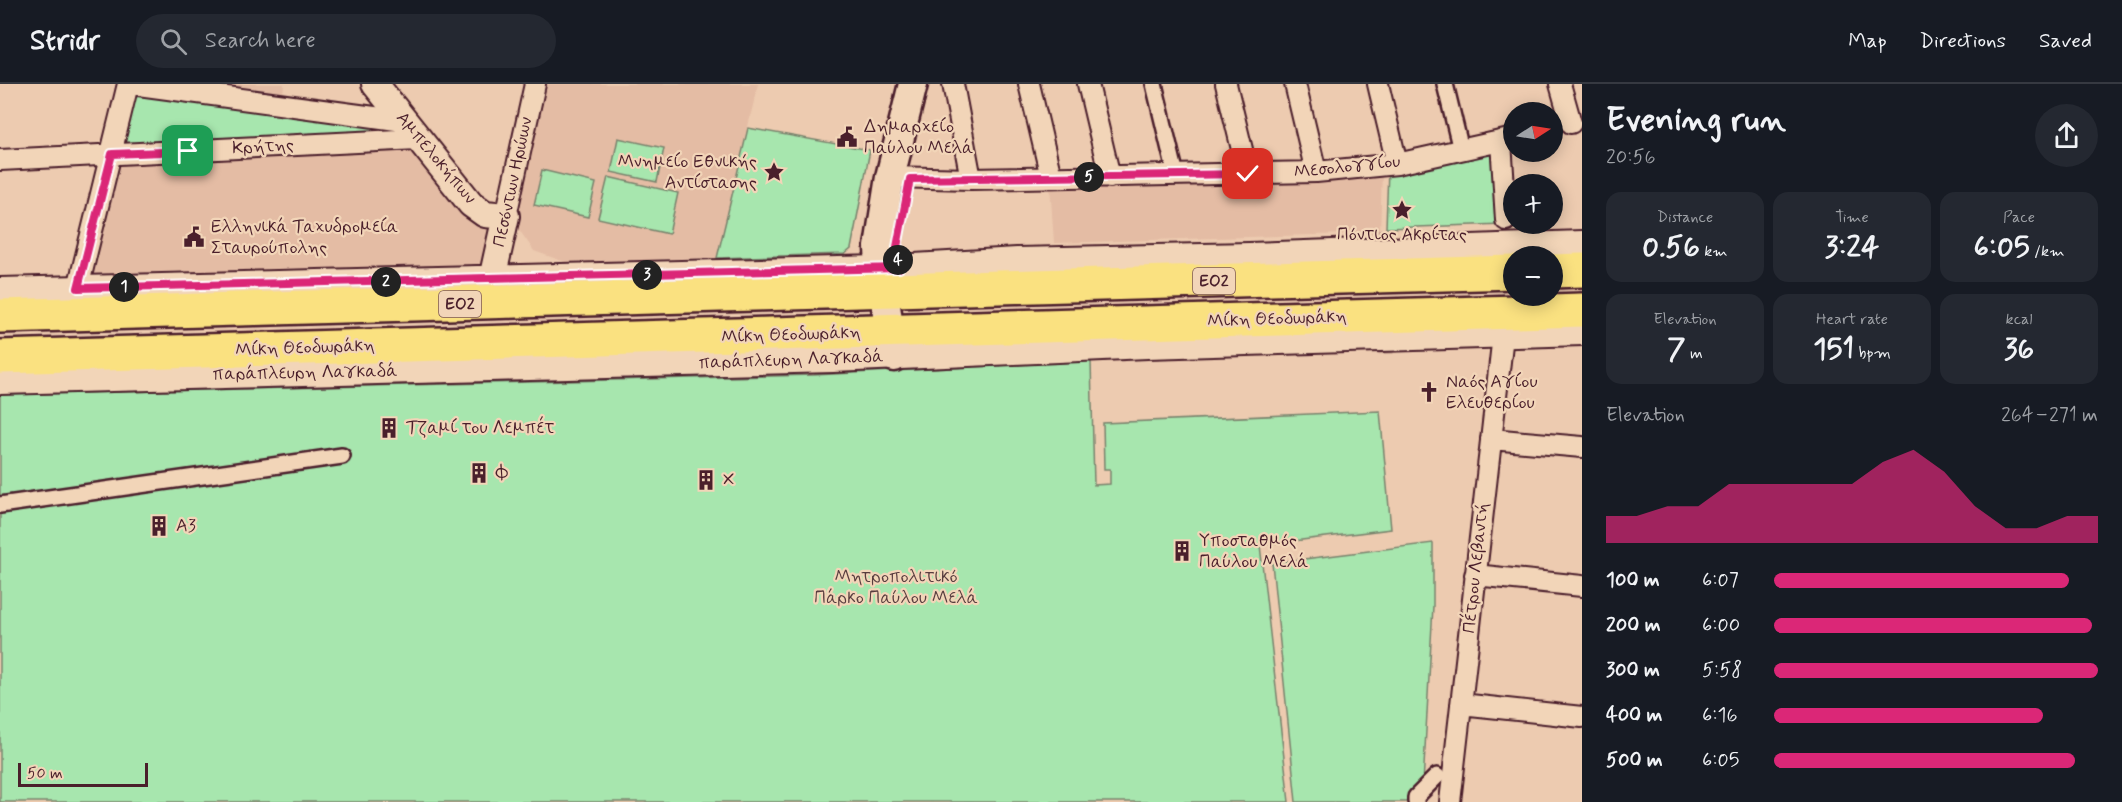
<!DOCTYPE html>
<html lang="en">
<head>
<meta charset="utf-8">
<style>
	:root { --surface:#171b24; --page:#242831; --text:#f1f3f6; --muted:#9ea1a6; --line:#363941; --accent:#db2777 }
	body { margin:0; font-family:Mynerve,sans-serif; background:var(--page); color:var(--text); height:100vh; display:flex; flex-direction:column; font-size:22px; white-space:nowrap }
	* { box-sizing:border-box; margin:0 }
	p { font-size:20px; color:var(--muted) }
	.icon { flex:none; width:33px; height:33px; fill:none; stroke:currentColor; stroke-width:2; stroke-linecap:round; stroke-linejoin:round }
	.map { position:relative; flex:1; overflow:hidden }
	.sheet { display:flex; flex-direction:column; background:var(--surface); width:540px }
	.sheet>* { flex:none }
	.needle { width:39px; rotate:78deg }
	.tools { position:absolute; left:1503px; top:18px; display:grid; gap:12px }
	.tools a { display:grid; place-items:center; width:60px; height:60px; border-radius:50%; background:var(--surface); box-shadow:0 3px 15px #0003; font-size:30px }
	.scale { position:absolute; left:18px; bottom:15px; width:130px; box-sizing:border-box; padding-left:6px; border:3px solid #4a1f2b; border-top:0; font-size:16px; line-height:21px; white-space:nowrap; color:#4a1f2b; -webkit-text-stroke:4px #f2d5b8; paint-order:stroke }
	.pin { position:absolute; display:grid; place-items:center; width:51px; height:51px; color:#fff; margin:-26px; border-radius:12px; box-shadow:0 3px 9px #0006 }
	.km { position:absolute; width:30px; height:30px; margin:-15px; border-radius:50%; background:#222; color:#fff; font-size:16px; line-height:30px; text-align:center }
	.round { display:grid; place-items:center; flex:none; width:63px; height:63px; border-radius:32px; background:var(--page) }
	.head { display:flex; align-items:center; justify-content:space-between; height:102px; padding:0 24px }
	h1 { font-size:33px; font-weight:800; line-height:45px }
	.figures { display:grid; grid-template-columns:repeat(3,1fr); gap:9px; height:102px; padding:6px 24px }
	.figures div { display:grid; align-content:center; border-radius:15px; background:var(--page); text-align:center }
	.figures b { font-size:30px; font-weight:800 }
	.figures small { font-size:16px; font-weight:400 }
	.figures p { font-size:16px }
	.chart { height:168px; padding:12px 24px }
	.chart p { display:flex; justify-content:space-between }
	.chart svg { width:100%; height:108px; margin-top:6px; fill:var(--accent); opacity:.7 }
	ul { padding:0 24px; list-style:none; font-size:20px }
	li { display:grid; grid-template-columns:96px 72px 1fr; align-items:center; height:45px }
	li i { height:15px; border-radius:8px; background:var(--accent) }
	header { display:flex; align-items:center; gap:36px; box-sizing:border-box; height:84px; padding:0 30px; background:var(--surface); border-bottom:2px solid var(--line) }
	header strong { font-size:28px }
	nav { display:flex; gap:33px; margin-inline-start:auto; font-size:21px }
	.search { width:420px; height:54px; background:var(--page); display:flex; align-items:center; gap:15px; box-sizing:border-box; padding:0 21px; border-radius:33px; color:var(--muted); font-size:22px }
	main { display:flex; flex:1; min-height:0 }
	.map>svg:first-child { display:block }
	.built { fill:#e4bca4 }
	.green { fill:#a7e6ae; stroke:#78826c; stroke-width:1.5 }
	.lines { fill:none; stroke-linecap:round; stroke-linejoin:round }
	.pedestrian-tunnel { stroke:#cca995; stroke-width:15; stroke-dasharray:15 8; stroke-linecap:butt }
	.pedestrian-casing { stroke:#4a1f2b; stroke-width:20 }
	.minor-casing { stroke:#4a1f2b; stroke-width:24 }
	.tertiary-casing { stroke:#4a1f2b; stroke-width:30 }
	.secondary-casing { stroke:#4a1f2b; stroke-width:33 }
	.trunk-casing { stroke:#4a1f2b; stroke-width:38 }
	.pedestrian { stroke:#f2d5b8; stroke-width:15 }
	.minor { stroke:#f2d5b8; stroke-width:20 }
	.tertiary { stroke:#f2d5b8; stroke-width:26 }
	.secondary { stroke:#f2d5b8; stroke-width:28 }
	.trunk { stroke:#fae180; stroke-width:33 }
	.route-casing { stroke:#fff; stroke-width:12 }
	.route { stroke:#db2777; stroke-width:8 }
	.labels { text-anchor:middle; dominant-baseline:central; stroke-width:4.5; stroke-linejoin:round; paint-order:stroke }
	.shield { fill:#f2d5b8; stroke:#7c5655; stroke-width:1.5 }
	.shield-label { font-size:16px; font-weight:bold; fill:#4a1f2b }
	.poi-label { font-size:18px; fill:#4a1f2b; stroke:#f2d5b8; text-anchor:start }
	.street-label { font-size:18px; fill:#4a1f2b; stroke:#f2d5b8 }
	.park-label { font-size:18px; fill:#583d3f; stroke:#f2d5b8 }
</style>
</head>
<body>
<header>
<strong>Stridr</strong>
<div class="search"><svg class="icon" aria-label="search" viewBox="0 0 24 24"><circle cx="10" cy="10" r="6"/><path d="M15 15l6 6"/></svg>Search here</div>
<nav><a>Map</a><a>Directions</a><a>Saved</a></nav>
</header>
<main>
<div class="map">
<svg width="1582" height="718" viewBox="0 0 1582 718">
	<rect width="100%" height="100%" fill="#edcbb0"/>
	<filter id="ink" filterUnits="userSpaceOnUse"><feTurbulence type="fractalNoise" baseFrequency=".0167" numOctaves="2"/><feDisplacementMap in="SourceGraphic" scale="12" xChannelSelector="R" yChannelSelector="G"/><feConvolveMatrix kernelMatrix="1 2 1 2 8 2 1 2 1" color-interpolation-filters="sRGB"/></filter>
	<g filter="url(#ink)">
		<path class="built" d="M208 0H284L283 10Z
			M542 0H758L717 174 565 178 534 167 513 137Z
			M1582 25V45L1553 52V33Z
			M1513 43V61L1382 88 1380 149 1054 159 1050 100 1045 103H1011L977 89 1039 83 1196 82 1382 74Z
			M419 62 479 141 499 147 489 183 85 194 117 77Z"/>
		<path class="green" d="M128 0 404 37 418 55 112 70Z
			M748 44 870 66 851 165 845 170 717 174Z
			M618 54 664 64 657 98 611 88Z
			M1498 62 1504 140 1386 144 1388 85Z
			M542 86 596 99 588 133 534 121Z
			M608 93 678 109 669 150 598 134Z
			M1091 277 1094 401 1110 400V385H1104L1103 339 1380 327 1391 445 1260 461 1289 718H0V311L814 291Z
			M1433 459V522L1422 718H1296L1272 479Z"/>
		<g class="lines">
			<path class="pedestrian-tunnel" d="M1382 145 1386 270"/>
			<g class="pedestrian-casing">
				<path id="pedestrian" d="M1154 0 1176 91
					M1445 0 1461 66
					M0 421 342 372
					M1416 718V713L1437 692"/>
			</g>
			<g class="minor-casing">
				<path id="minor" d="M131 0 404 37
					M953 0 971 95
					M1029 0 1051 93
					M1088 0 1110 93
					M1226 0 1248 90
					M1295 0 1316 88
					M1378 0 1397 80
					M1560 0 1571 39
					M1501 57 1506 136
					M0 76 418 55
					M890 93 971 95 1316 88 1397 80 1514 54
					M506 132 535 0
					M78 216V204L128 0
					M1491 355 1582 363
					M1475 491 1582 502
					M1461 620 1582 633
					M1450 718 1503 251"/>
			</g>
			<g class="tertiary-casing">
				<path id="tertiary" d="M375 0 471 120 485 130 506 132 492 195
					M0 207 880 185 1017 177 1249 172 1582 160
					M0 297 833 275 1147 261 1582 248"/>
			</g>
			<g class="secondary-casing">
				<path id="secondary" d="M894 273 880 185 879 163 890 93 913 0"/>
			</g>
			<g class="trunk-casing">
				<path id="trunk" d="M1552 187 1582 186
					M0 232 1514 188
					M0 273 1582 226"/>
			</g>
			<use href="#pedestrian" class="pedestrian"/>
			<use href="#minor" class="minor"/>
			<use href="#tertiary" class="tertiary"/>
			<use href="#secondary" class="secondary"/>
			<use href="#trunk" class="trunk"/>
		</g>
	</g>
	<g class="lines" filter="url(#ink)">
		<g class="route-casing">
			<path id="route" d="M188 67 112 70 78 204 899 184 897 163 910 95 1248 90"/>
		</g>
		<use href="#route" class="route"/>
	</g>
	<defs>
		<g id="civic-bare" transform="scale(1.62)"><path d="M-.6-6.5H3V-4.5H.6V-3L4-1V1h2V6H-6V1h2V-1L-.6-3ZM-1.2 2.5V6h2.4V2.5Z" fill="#4a1f2b" stroke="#f2d5b8" stroke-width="2.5" paint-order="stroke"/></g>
		<g id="sight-bare" transform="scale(1.62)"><path d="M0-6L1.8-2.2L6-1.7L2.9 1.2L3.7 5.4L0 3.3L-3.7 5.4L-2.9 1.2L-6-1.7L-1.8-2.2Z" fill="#4a1f2b" stroke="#f2d5b8" stroke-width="2.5" paint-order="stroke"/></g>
		<g id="church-bare" transform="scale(1.62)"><path d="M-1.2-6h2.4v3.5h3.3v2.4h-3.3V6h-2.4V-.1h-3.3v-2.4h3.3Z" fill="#4a1f2b" stroke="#f2d5b8" stroke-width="2.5" paint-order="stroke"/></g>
		<g id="building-bare" transform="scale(1.62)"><path d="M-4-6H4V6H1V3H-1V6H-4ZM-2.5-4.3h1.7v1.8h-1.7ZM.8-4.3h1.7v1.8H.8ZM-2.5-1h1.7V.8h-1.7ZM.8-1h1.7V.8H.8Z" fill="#4a1f2b" stroke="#f2d5b8" stroke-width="2.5" paint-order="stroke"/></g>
	</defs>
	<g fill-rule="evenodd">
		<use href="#civic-bare" x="847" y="53"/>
		<use href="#sight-bare" x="774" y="88"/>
		<use href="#sight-bare" x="1402" y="126"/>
		<use href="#civic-bare" x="194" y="153"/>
		<use href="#church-bare" x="1429" y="308"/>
		<use href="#building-bare" x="389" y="344"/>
		<use href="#building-bare" x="479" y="389"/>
		<use href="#building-bare" x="706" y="396"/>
		<use href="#building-bare" x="159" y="442"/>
		<use href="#building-bare" x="1182" y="467"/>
	</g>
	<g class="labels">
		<g class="shield">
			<rect x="1193" y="184" width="42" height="26" rx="4.5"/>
			<rect x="439" y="207" width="42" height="26" rx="4.5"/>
		</g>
		<g class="shield-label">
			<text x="1214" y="197">ΕΟ2</text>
			<text x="460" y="220">ΕΟ2</text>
		</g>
		<g class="poi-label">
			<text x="864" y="43">Δημαρχείο<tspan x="864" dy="21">Παύλου Μελά</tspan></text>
			<text x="757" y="78" text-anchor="end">Μνημείο Εθνικής<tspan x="757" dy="21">Αντίστασης</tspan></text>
			<text x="211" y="143">Ελληνικά Ταχυδρομεία<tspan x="211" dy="21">Σταυρούπολης</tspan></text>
			<text x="1402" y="151" text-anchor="middle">Πόντιος Ακρίτας</text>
			<text x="1446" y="298">Ναός Αγίου<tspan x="1446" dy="21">Ελευθερίου</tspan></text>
			<text x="406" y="344">Τζαμί του Λεμπέτ</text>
			<text x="496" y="389">Φ</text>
			<text x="723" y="396">Χ</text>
			<text x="176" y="442">Α3</text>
			<text x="1199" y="457">Υποσταθμός<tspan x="1199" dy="21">Παύλου Μελά</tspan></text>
		</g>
		<g class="street-label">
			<text transform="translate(263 63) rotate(-3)">Κρήτης</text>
			<text transform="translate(436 74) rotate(50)">Αμπελοκήπων</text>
			<text transform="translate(1347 83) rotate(-6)">Μεσολογγίου</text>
			<text transform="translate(513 98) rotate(-78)">Πεσόντων Ηρώων</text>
			<text transform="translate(1277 235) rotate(-2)">Μίκη Θεοδωράκη</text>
			<text transform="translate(791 251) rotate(-2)">Μίκη Θεοδωράκη</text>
			<text transform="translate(305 264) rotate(-2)">Μίκη Θεοδωράκη</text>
			<text transform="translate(791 276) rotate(-2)">παράπλευρη Λαγκαδά</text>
			<text transform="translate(305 289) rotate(-1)">παράπλευρη Λαγκαδά</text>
			<text transform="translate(1476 484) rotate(-84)">Πέτρου Λεβαντή</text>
		</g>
		<g class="park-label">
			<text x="896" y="493">Μητροπολιτικό<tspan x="896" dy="21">Πάρκο Παύλου Μελά</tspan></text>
		</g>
	</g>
</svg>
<div class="tools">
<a><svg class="needle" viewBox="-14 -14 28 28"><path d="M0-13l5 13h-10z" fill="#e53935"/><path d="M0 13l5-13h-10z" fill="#9ea1a6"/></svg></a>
<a>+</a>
<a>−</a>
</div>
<div class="scale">50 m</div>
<div class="pin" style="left:188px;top:67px;background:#1e9e55"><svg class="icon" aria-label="arrive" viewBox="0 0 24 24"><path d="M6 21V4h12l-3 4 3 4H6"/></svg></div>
<div class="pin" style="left:1248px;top:90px;background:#d93025"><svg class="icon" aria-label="check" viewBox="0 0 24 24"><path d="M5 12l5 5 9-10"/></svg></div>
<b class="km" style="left:124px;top:203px">1</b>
<b class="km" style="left:386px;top:198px">2</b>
<b class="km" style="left:647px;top:191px">3</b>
<b class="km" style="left:898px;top:176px">4</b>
<b class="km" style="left:1089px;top:93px">5</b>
</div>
<section class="sheet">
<div class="head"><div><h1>Evening run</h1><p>20:56</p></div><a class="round"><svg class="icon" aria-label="share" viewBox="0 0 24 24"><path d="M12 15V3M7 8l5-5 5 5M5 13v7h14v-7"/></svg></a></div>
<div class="figures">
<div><p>Distance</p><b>0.56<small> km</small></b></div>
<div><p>Time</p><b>3:24</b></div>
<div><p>Pace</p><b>6:05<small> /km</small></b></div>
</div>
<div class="figures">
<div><p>Elevation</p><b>7<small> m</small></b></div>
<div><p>Heart rate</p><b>151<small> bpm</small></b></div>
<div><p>kcal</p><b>36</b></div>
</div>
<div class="chart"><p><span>Elevation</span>264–271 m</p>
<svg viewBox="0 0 160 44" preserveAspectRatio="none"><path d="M0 44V33L10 33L20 29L30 29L40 20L50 20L60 20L70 20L80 20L90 11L100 6L110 15L120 29L130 38L140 38L150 33L160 33V44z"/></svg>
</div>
<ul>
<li><b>100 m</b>6:07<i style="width:91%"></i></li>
<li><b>200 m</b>6:00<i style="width:98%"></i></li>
<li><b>300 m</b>5:58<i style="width:100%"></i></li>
<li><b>400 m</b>6:16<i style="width:83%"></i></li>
<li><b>500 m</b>6:05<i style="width:93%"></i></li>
</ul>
</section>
</main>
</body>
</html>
